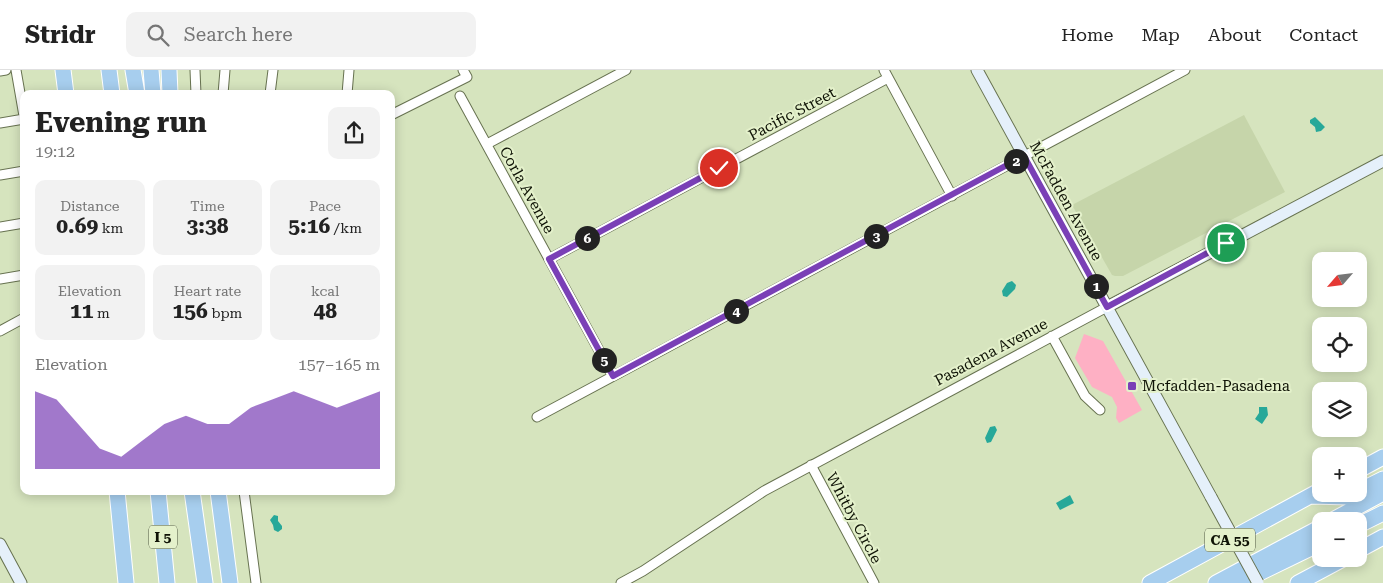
<!DOCTYPE html>
<html lang="en">
<head>
<meta charset="utf-8">
<style>
	:root { --surface:#fff; --page:#f2f2f2; --text:#222; --muted:#767676; --line:#e0e0e0; --accent:#7a40b6 }
	body { margin:0; font-family:"Roboto Serif",serif; background:var(--page); color:var(--text); height:100vh; display:flex; flex-direction:column; font-size:19px; white-space:nowrap }
	* { box-sizing:border-box; margin:0 }
	p { font-size:16px; color:var(--muted) }
	.icon { flex:none; width:28px; height:28px; fill:none; stroke:currentColor; stroke-width:2; stroke-linecap:round; stroke-linejoin:round }
	.map { position:relative; flex:1; overflow:hidden }
	.drawer { position:absolute; left:20px; top:20px; width:375px; height:405px; display:flex; flex-direction:column; background:var(--surface); border-radius:10px; box-shadow:0 2px 12px #0003 }
	.drawer>* { flex:none }
	.needle { width:32px; rotate:242deg }
	.buttons { position:absolute; left:1312px; top:182px; display:grid; gap:10px }
	.buttons a { display:grid; place-items:center; width:55px; height:55px; border-radius:10px; background:var(--surface); box-shadow:0 2px 12px #0003; font-size:25px }
	.pin { position:absolute; display:grid; place-items:center; width:42px; height:42px; color:#fff; margin:-21px; border:2px solid #fff; border-radius:50%; box-shadow:0 1px 5px #0007 }
	.km { position:absolute; width:25px; height:25px; margin:-12px; border-radius:50%; background:#222; color:#fff; font-size:14px; line-height:25px; text-align:center }
	.round { display:grid; place-items:center; flex:none; width:52px; height:52px; border-radius:10px; background:var(--page) }
	.overview { display:flex; align-items:center; justify-content:space-between; height:85px; padding:0 15px }
	h1 { font-size:28px; font-weight:700; line-height:38px }
	.figures { display:grid; grid-template-columns:repeat(3,1fr); gap:8px; height:85px; padding:5px 15px }
	.figures div { display:grid; align-content:center; border-radius:10px; background:var(--page); text-align:center }
	.figures b { font-size:21px; font-weight:700 }
	.figures small { font-size:14px; font-weight:400 }
	.figures p { font-size:14px }
	.chart { height:140px; padding:10px 15px }
	.chart p { display:flex; justify-content:space-between }
	.chart svg { width:100%; height:90px; margin-top:5px; fill:var(--accent); opacity:.7 }
	header { display:flex; align-items:center; gap:30px; box-sizing:border-box; height:70px; padding:0 25px; background:var(--surface); border-bottom:1px solid var(--line) }
	header strong { font-size:24px }
	nav { display:flex; gap:28px; margin-inline-start:auto; font-size:18px }
	.search { width:350px; height:45px; background:var(--page); display:flex; align-items:center; gap:12px; box-sizing:border-box; padding:0 18px; border-radius:10px; color:var(--muted); font-size:19px }
	.map>svg:first-child { display:block }
	.built { fill:#c6d5aa }
	.green { fill:#feb0c4 }
	.water { fill:#27a899 }
	.lines { fill:none; stroke-linecap:round; stroke-linejoin:round }
	.street-casing { stroke:#677250; stroke-width:11 }
	.secondary-casing { stroke:#677250; stroke-width:13 }
	.highway-casing { stroke:#fff; stroke-width:17 }
	.street { stroke:#fff; stroke-width:9 }
	.secondary { stroke:#e5f0fa; stroke-width:11 }
	.highway { stroke:#a7ceee; stroke-width:15 }
	.secondary-bridge-casing { stroke:#677250; stroke-width:13; stroke-linecap:butt }
	.secondary-bridge { stroke:#e5f0fa; stroke-width:11 }
	.route-casing { stroke:#fff; stroke-width:10 }
	.route { stroke:#7a40b6; stroke-width:6 }
	.poi-dot { fill:#7a40b6; stroke:#e4f1cb; stroke-width:2 }
	.labels { text-anchor:middle; dominant-baseline:central; stroke-width:4; stroke-linejoin:round; paint-order:stroke }
	.shield { fill:#e4f1cb; stroke:#4f5641; stroke-width:1 }
	.shield-label { font-size:14px; font-weight:bold; fill:#0f1306 }
	.street-label { font-size:15px; fill:#0f1306; stroke:#e4f1cb }
	.poi-label { font-size:15px; fill:#0f1306; stroke:#e4f1cb; text-anchor:start }
</style>
</head>
<body>
<header>
<strong>Stridr</strong>
<div class="search"><svg class="icon" aria-label="search" viewBox="0 0 24 24"><circle cx="10" cy="10" r="6"/><path d="M15 15l6 6"/></svg>Search here</div>
<nav><a>Home</a><a>Map</a><a>About</a><a>Contact</a></nav>
</header>
<div class="map">
<svg width="1383" height="513" viewBox="0 0 1383 513">
	<rect width="100%" height="100%" fill="#d6e4be"/>
	<path class="built" d="M1244 45 1285 122 1123 206H1115L1112 205 1072 135Z"/>
	<path class="green" d="M1084 264 1103 271 1142 340 1119 353 1116 348 1117 337 1112 327 1092 317 1075 288Z"/>
	<path class="water" d="M1315 47 1325 57 1321 61 1316 62 1315 57 1310 53V50Z
		M1012 211 1016 215 1015 219 1007 227 1003 226 1002 221 1007 213Z
		M1259 337H1267L1268 345 1262 354 1255 349 1259 343Z
		M995 356 997 360 991 372 987 373 985 368 990 357Z
		M1070 425 1074 433 1060 440 1056 433Z
		M274 445 278 446V451L282 456V459L278 462 274 460 273 455 270 450Z"/>
	<g class="lines">
		<g class="street-casing">
			<path id="street" d="M16 0 24 46
				M195 0 196 24
				M884 0 952 126
				M0 1 6 0
				M223 24 225 0
				M270 24 273 0
				M347 24 349 0
				M460 26 613 306
				M391 45 467 7 463 0
				M0 53 24 49
				M487 74 626 0
				M0 105 24 101
				M0 157 24 153
				M549 189 888 8
				M0 209 24 205
				M0 261 24 248
				M1052 266 1085 326 1100 340
				M537 347 1185 0
				M811 395 874 513
				M244 421 256 513
				M621 513 643 501 764 421 1107 237"/>
		</g>
		<g class="secondary-casing">
			<path id="secondary" d="M977 0 1211 427
				M1107 237 1383 91
				M0 474 21 513"/>
		</g>
		<g class="highway-casing">
			<path id="highway" d="M63 0 66 24
				M109 0 112 24
				M133 0 137 24
				M151 0 153 24
				M169 0 170 24
				M1359 400 1383 387
				M117 421 126 513
				M158 421 167 513
				M192 421 205 513
				M218 421 230 513
				M1359 421 1383 409
				M1311 426 1349 427 1354 424
				M1331 451 1383 423
				M1359 455 1383 443
				M1359 480 1383 467
				M1150 513 1321 420
				M1216 513 1321 457
				M1239 513 1321 473
				M1298 513 1343 489"/>
		</g>
		<use href="#street" class="street"/>
		<use href="#secondary" class="secondary"/>
		<use href="#highway" class="highway"/>
		<g class="secondary-bridge-casing">
			<path id="secondary-bridge" d="M1211 427 1258 513"/>
		</g>
		<use href="#secondary-bridge" class="secondary-bridge"/>
	</g>
	<g class="lines">
		<g class="route-casing">
			<path id="route" d="M719 98 549 189 613 306 1024 86 1107 237 1226 173"/>
		</g>
		<use href="#route" class="route"/>
	</g>
	<rect class="poi-dot" x="1127" y="311" width="10" height="10" rx="2.5"/>
	<g class="labels">
		<g class="shield">
			<rect x="149" y="455.5" width="28" height="23" rx="4"/>
			<rect x="1205" y="458.5" width="50" height="23" rx="4"/>
		</g>
		<g class="shield-label">
			<text x="163" y="467">I 5</text>
			<text x="1230" y="470">CA 55</text>
		</g>
		<g class="street-label">
			<text transform="translate(792 44) rotate(-28)">Pacific Street</text>
			<text transform="translate(527 120) rotate(61)">Corla Avenue</text>
			<text transform="translate(1066 131) rotate(61)">McFadden Avenue</text>
			<text transform="translate(991 282) rotate(-28)">Pasadena Avenue</text>
			<text transform="translate(854 448) rotate(62)">Whitby Circle</text>
		</g>
		<g class="poi-label">
			<text x="1142" y="316">Mcfadden-Pasadena</text>
		</g>
	</g>
</svg>
<div class="buttons">
<a><svg class="needle" viewBox="-14 -14 28 28"><path d="M0-13l5 13h-10z" fill="#e53935"/><path d="M0 13l5-13h-10z" fill="#767676"/></svg></a>
<a><svg class="icon" aria-label="locate" viewBox="0 0 24 24"><circle cx="12" cy="12" r="6"/><path d="M12 2v4M12 18v4M2 12h4M18 12h4"/></svg></a>
<a><svg class="icon" aria-label="layers" viewBox="0 0 24 24"><path d="M12 4l9 5-9 5-9-5zM3 14l9 5 9-5"/></svg></a>
<a>+</a>
<a>−</a>
</div>
<div class="pin" style="left:1226px;top:173px;background:#1e9e55"><svg class="icon" aria-label="arrive" viewBox="0 0 24 24"><path d="M6 21V4h12l-3 4 3 4H6"/></svg></div>
<div class="pin" style="left:719px;top:98px;background:#d93025"><svg class="icon" aria-label="check" viewBox="0 0 24 24"><path d="M5 12l5 5 9-10"/></svg></div>
<b class="km" style="left:1096px;top:216px">1</b>
<b class="km" style="left:1016px;top:91px">2</b>
<b class="km" style="left:876px;top:166px">3</b>
<b class="km" style="left:736px;top:241px">4</b>
<b class="km" style="left:604px;top:290px">5</b>
<b class="km" style="left:587px;top:168px">6</b>
<section class="drawer">
<div class="overview"><div><h1>Evening run</h1><p>19:12</p></div><a class="round"><svg class="icon" aria-label="share" viewBox="0 0 24 24"><path d="M12 15V3M7 8l5-5 5 5M5 13v7h14v-7"/></svg></a></div>
<div class="figures">
<div><p>Distance</p><b>0.69<small> km</small></b></div>
<div><p>Time</p><b>3:38</b></div>
<div><p>Pace</p><b>5:16<small> /km</small></b></div>
</div>
<div class="figures">
<div><p>Elevation</p><b>11<small> m</small></b></div>
<div><p>Heart rate</p><b>156<small> bpm</small></b></div>
<div><p>kcal</p><b>48</b></div>
</div>
<div class="chart"><p><span>Elevation</span>157–165 m</p>
<svg viewBox="0 0 160 44" preserveAspectRatio="none"><path d="M0 44V6L10 10L20 22L30 34L40 38L50 30L60 22L70 18L80 22L90 22L100 14L110 10L120 6L130 10L140 14L150 10L160 6V44z"/></svg>
</div>
</section>
</div>
</body>
</html>
